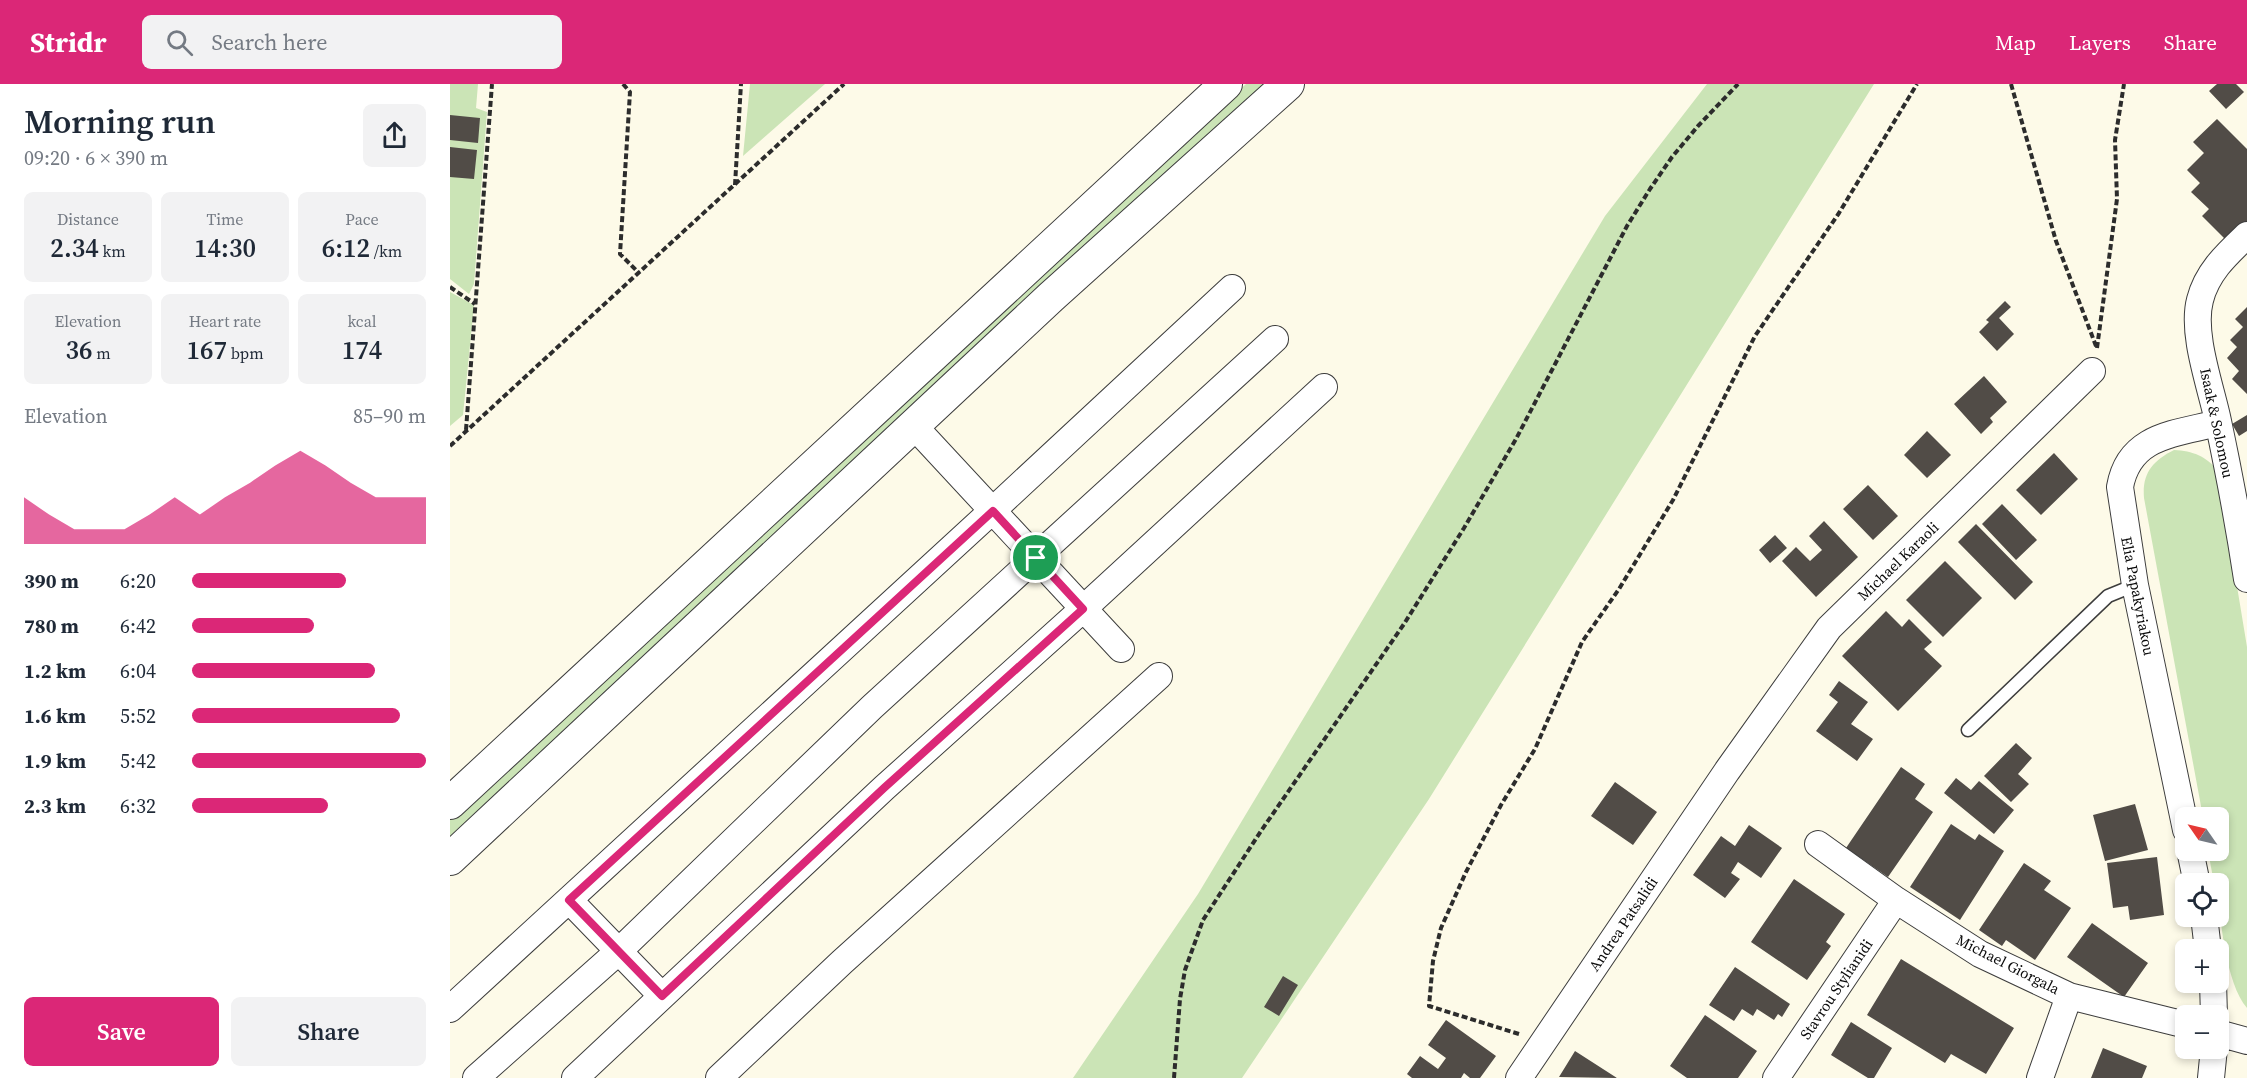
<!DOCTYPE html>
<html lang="en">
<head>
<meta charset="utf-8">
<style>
	:root { --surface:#fff; --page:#f2f2f3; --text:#1f2937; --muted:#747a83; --accent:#db2777 }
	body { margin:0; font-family:"Source Serif 4",serif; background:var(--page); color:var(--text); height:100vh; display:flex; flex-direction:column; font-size:22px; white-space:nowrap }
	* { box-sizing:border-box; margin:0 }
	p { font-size:20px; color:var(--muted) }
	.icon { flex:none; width:33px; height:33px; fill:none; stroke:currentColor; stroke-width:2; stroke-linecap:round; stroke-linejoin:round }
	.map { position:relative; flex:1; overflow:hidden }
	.side { display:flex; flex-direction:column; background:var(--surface); width:450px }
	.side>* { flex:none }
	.needle { width:39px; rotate:304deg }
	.tools { position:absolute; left:1725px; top:723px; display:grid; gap:12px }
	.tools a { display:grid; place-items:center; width:54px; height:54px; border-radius:9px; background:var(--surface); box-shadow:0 3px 9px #0003; font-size:30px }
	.pin { position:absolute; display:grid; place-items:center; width:51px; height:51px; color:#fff; margin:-26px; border:3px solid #fff; border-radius:50%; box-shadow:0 2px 6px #0007 }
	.round { display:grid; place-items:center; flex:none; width:63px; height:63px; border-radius:9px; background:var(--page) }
	.headline { display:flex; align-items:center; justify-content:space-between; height:102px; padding:0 24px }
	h1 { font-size:33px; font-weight:600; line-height:45px }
	.metrics { display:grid; grid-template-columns:repeat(3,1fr); gap:9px; height:102px; padding:6px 24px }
	.metrics div { display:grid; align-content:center; border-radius:9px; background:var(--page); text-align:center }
	.metrics b { font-size:26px; font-weight:600 }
	.metrics small { font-size:16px; font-weight:400 }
	.metrics p { font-size:16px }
	.chart { height:168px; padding:12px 24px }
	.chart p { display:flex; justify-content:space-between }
	.chart svg { width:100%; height:108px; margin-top:6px; fill:var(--accent); opacity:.7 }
	.primary-button { display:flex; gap:12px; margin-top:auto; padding:12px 24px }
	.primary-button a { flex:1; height:69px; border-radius:9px; background:var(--accent); color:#fff; font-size:24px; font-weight:600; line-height:69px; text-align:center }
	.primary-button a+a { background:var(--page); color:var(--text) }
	ul { padding:0 24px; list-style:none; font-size:20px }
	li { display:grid; grid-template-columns:96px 72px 1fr; align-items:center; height:45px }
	li i { height:15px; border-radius:8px; background:var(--accent) }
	header { display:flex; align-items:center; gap:36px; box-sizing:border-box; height:84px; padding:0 30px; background:var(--accent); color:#fff }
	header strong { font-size:28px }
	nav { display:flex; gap:33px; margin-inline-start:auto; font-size:21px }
	.search { width:420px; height:54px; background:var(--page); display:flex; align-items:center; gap:15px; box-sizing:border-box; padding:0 21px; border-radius:9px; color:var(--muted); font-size:22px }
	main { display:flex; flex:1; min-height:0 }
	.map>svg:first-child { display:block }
	.green { fill:#cbe4b6 }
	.building { fill:#514c47 }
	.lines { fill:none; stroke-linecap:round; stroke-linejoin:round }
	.service-casing { stroke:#3d3d3d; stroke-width:15 }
	.minor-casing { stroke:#3d3d3d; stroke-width:28 }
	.tertiary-casing { stroke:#3d3d3d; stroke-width:34 }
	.path { stroke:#2c2c2c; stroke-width:4; stroke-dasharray:6 3; stroke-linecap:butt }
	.service { stroke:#fff; stroke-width:12 }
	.minor { stroke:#fff; stroke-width:26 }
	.tertiary { stroke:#fff; stroke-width:32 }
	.route-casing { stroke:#fff; stroke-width:12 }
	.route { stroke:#db2777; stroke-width:8 }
	.labels { text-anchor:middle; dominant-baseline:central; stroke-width:6; stroke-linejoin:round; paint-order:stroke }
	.street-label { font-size:15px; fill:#0a0a0a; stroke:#fff }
</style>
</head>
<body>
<header>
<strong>Stridr</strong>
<div class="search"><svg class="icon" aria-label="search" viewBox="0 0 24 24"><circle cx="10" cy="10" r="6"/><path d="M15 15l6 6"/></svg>Search here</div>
<nav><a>Map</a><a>Layers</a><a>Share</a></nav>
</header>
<main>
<section class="side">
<div class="headline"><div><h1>Morning run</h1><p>09:20 · 6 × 390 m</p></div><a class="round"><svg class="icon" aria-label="share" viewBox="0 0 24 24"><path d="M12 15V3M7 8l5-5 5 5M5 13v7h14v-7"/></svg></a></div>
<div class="metrics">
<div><p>Distance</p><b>2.34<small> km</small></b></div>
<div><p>Time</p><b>14:30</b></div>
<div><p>Pace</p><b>6:12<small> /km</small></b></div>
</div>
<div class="metrics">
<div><p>Elevation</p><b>36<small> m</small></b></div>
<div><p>Heart rate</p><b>167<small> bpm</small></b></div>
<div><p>kcal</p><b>174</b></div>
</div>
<div class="chart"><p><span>Elevation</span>85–90 m</p>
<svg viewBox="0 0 160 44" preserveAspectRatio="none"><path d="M0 44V25L10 32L20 38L30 38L40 38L50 32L60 25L70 32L80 25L90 19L100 12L110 6L120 12L130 19L140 25L150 25L160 25V44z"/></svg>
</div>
<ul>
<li><b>390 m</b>6:20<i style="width:66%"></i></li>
<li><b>780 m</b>6:42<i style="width:52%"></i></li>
<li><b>1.2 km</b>6:04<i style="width:78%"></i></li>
<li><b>1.6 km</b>5:52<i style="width:89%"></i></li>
<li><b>1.9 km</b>5:42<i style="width:100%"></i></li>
<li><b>2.3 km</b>6:32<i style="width:58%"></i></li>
</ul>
<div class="primary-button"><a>Save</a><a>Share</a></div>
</section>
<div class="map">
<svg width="1797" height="994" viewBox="0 0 1797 994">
	<rect width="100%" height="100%" fill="#fdfae8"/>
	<path class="green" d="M0 0H28L26 24 37 28 24 200 19 210 0 195Z
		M300 0H375L293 72Z
		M796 0H815L0 758V736Z
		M1257 0H1424L979 715 792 994H623L748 810 1155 132Z
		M0 208 24 221 13 331 0 342Z
		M1724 366C1743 367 1756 372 1768 387L1797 563V924C1776 900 1769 832 1768 800L1764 799 1758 767 1768 766V734L1753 733 1694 414C1692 390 1702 377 1724 366Z"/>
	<path class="building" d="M1767 0H1786L1794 8 1776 25 1759 7Z
		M0 31 30 34 28 59 0 56Z
		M1767 35 1797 65V144L1781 161 1752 132 1759 125 1741 108 1750 99 1737 86 1754 69 1743 58Z
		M0 63 27 66 24 95 0 93Z
		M1555 217 1561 223 1549 234 1564 250 1547 267 1529 248 1539 238 1536 236Z
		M1797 223V310L1782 295 1789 287 1777 274 1787 263 1780 256 1793 243 1785 235Z
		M1534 292 1557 318 1540 334 1543 338 1531 350 1504 320Z
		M1797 331V347L1789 352 1782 340Z
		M1477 347 1501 371 1477 394 1454 371Z
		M1604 369 1628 395 1591 431 1566 406Z
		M1418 401 1448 432 1423 456 1393 425Z
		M1552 420 1587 456 1566 476 1532 440Z
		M1374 437 1408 473 1366 513 1332 477 1346 463 1360 477 1372 466 1359 452Z
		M1526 440 1583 498 1565 516 1508 458Z
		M1325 451 1337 464 1320 479 1309 466Z
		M1495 477 1532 514 1493 553 1456 516Z
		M1436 527 1452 543 1459 535 1482 558 1474 565 1492 582 1448 627 1392 572Z
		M1389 597 1418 618 1401 640 1423 655 1407 677 1366 647 1388 618 1379 611Z
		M1566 659 1582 674 1568 690 1579 700 1561 718 1534 692Z
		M1451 683 1475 700 1465 715 1483 728 1438 793 1396 764Z
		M1506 694 1521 706 1529 697 1564 726 1544 750 1494 709Z
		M1165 698 1207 728 1183 761 1141 732Z
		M1685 720 1698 766 1655 777 1643 731Z
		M1501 740 1525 756 1529 750 1554 767 1510 836 1460 803Z
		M1299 741 1332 764 1311 794 1288 778 1281 789 1290 795 1275 814 1243 791 1271 752 1285 762Z
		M1707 773 1714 831 1680 836 1678 822 1663 824 1657 779Z
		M1574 779 1601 797 1594 806 1621 824 1585 876 1556 856 1552 862 1529 846Z
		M1344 795 1395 830 1376 858 1381 862 1357 896 1301 858Z
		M1642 839 1698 879 1674 913 1617 873Z
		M1451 875 1564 944 1536 990 1501 970 1495 979 1417 931Z
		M1285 883 1340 920 1332 933 1328 930 1324 936 1307 925 1303 932 1292 925 1284 937 1259 921Z
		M833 892 848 901 829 932 814 923Z
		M1255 931 1307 967 1288 994H1237L1220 982Z
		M996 936 1046 972 1030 994H1020L1014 989 1011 994H962L957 990 970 972 988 985 996 974 978 961Z
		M1401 938 1442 964 1424 994H1418L1381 971Z
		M1653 964 1697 982 1692 994H1641Z
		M1125 967 1167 994 1109 993Z"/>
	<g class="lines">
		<g class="service-casing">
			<path id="service" d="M1518 646 1658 512 1685 501"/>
		</g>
		<g class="minor-casing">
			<path id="minor" d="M1797 151C1777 170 1757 188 1750 216 1741 250 1761 303 1768 337 1779 389 1789 442 1797 495
				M464 342 671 565
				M1736 746 1685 501 1670 403C1679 351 1725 350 1768 339
				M1368 760 1446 816 1530 870 1619 912 1736 941
				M1740 766 1747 800
				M119 816 212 912
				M1754 832 1758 866
				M1763 898 1764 932
				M0 925 542 427 782 204
				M1768 949 1797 957
				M26 994 169 867 422 623 825 255
				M125 994 434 704 633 525 874 303
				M269 994 392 878 709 592
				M1069 994 1277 687 1379 544 1642 287
				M1326 994 1446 816
				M1590 994 1619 912
				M1761 994 1764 964"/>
		</g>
		<g class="tertiary-casing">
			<path id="tertiary" d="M0 719 776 0
				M0 775 601 213 838 0"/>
		</g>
		<path class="path" d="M173 0 180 8 170 170 189 189
			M1561 0 1606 157 1646 262
			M285 101 291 0
			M0 203 25 220
			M1647 264 1667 115 1665 56 1674 0
			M16 346 42 0
			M0 362 394 0
			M1069 950 979 922 983 877 991 844 1016 788 1051 721 1085 665 1132 558 1169 505 1223 416 1305 252 1389 129 1467 0
			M724 994 730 915 735 886 753 836 811 747 954 540 1014 444 1066 355 1177 142 1200 105 1222 73 1248 42 1288 0"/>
		<use href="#service" class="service"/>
		<use href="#minor" class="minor"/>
		<use href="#tertiary" class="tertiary"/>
	</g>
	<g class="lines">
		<g class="route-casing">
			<path id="route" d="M543 427 633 525 434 704 212 912 119 816Z"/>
		</g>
		<use href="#route" class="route"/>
	</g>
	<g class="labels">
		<g class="street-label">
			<text transform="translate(1767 339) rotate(78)">Isaak &amp; Solomou</text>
			<text transform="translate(1448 477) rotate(-44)">Michael Karaoli</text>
			<text transform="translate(1688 512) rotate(79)">Elia Papakyriakou</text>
			<text transform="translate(1173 840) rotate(-56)">Andrea Patsalidi</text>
			<text transform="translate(1558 880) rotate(27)">Michael Giorgala</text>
			<text transform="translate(1386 905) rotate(-56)">Stavrou Stylianidi</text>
		</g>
	</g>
</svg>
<div class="tools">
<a><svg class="needle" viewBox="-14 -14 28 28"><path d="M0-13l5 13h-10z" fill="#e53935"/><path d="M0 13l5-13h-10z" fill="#747a83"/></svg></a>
<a><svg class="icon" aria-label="locate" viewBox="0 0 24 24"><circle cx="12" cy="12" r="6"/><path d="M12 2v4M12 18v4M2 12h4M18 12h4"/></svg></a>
<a>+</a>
<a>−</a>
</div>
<div class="pin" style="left:586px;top:474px;background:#1e9e55"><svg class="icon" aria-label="arrive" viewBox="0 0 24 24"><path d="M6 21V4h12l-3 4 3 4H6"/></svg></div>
</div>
</main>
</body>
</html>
